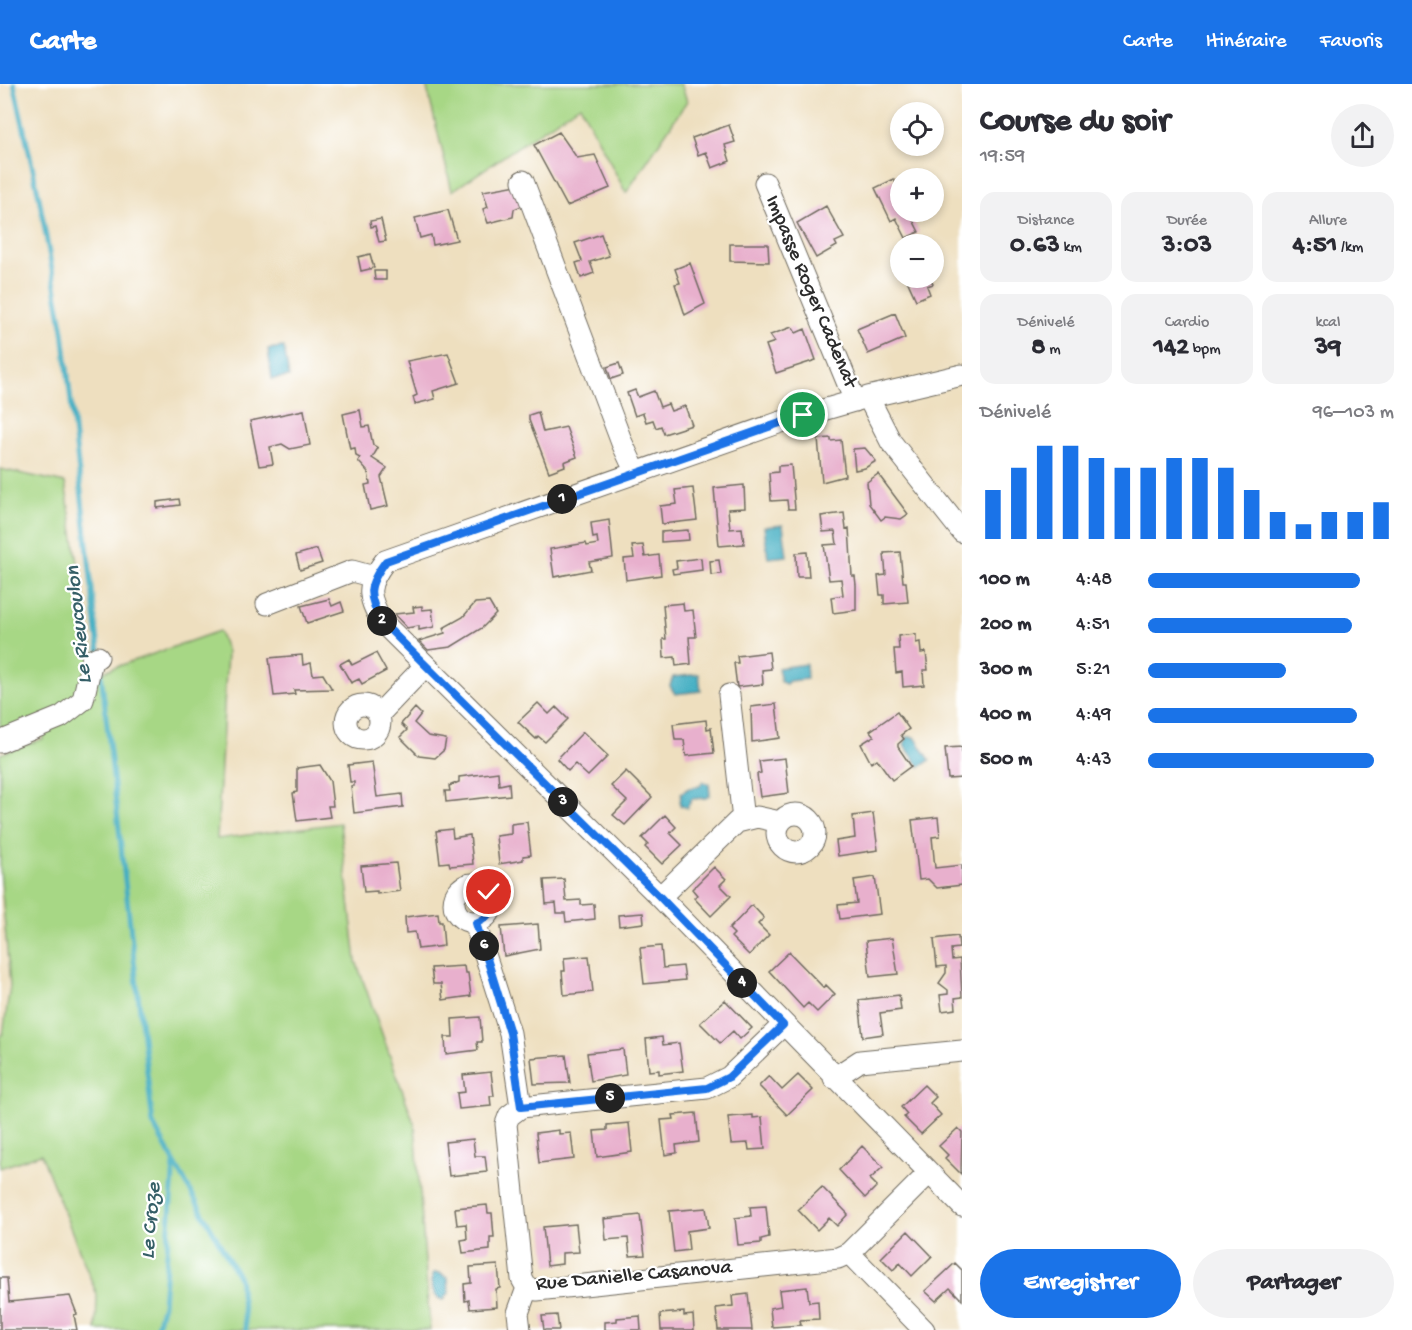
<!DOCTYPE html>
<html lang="fr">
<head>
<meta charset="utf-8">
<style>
	:root { --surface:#fff; --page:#f2f2f3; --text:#2b2b33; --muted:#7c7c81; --accent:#1a73e8 }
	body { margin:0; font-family:"Gochi Hand",sans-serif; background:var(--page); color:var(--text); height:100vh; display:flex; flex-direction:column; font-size:22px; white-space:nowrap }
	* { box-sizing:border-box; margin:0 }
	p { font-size:20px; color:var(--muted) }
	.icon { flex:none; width:33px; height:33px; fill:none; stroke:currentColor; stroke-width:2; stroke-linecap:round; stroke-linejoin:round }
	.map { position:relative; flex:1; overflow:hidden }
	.sheet { display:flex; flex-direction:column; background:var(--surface); width:450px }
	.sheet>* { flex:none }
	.controls { position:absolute; left:890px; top:18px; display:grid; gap:12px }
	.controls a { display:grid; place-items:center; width:54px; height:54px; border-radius:50%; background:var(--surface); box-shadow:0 3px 9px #0003; font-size:30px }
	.pin { position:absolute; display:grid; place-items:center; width:51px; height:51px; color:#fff; margin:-26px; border:3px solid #fff; border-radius:50%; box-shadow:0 2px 6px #0007 }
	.km { position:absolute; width:30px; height:30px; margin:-15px; border-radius:50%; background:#222; color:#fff; font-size:16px; line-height:30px; text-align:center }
	.round { display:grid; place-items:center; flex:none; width:63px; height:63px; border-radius:32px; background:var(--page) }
	.head { display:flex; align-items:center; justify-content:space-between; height:102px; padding:0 18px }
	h1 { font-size:33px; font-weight:800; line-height:45px }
	.figures { display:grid; grid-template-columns:repeat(3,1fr); gap:9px; height:102px; padding:6px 18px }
	.figures div { display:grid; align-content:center; border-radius:15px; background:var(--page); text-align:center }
	.figures b { font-size:26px; font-weight:800 }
	.figures small { font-size:16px; font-weight:400 }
	.figures p { font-size:16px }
	.chart { height:168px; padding:12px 18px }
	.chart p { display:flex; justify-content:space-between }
	.chart svg { width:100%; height:108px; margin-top:6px; stroke:var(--accent); stroke-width:6 }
	.primary-button { display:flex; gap:12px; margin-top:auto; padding:12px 18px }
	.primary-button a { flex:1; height:69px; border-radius:36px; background:var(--accent); color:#fff; font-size:24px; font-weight:800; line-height:69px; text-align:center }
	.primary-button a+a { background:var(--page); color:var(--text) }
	ul { padding:0 18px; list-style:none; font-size:20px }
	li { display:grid; grid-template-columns:96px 72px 1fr; align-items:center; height:45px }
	li i { height:15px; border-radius:8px; background:var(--accent) }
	header { display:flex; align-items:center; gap:36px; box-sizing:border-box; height:84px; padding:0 30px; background:var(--accent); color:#fff }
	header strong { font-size:28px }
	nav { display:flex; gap:33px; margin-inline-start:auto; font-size:21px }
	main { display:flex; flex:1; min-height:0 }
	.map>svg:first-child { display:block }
	.green { fill:#a7d785; stroke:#698158; stroke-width:1.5 }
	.water { fill:#43aec2; stroke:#376c76; stroke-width:1.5 }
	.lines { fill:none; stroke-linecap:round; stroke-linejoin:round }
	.stream { stroke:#43aec2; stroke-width:5 }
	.building { fill:#e8b0cd }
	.minor-casing { stroke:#6f6a5f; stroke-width:23 }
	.minor { stroke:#fff; stroke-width:21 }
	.route-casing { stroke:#fff; stroke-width:12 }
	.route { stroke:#1a73e8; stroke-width:8 }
	.labels { text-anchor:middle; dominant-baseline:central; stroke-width:4.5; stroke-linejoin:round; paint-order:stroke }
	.street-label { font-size:21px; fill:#2b2b2b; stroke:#fff }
	.water-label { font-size:22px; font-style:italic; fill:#355f67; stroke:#fff }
</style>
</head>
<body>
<header>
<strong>Carte</strong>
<nav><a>Carte</a><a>Itinéraire</a><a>Favoris</a></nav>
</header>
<main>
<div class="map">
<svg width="962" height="1246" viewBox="0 0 962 1246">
	<rect width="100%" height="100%" fill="#fff"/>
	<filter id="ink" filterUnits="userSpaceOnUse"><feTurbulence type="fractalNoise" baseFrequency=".0167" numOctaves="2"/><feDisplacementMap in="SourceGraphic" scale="12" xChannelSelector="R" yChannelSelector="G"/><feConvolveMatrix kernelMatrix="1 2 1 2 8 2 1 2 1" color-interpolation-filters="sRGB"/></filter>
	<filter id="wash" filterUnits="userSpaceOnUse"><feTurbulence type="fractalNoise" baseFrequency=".008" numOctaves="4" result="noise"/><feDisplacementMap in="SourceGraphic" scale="24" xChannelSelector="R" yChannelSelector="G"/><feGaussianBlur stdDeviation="1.35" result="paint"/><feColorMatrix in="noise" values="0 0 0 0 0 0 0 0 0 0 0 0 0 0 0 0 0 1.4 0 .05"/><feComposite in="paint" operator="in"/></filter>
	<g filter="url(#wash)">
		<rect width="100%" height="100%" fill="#eedfbf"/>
		<path class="green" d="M426 0H681L687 17 626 109 580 21 452 107Z
			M0 385 65 399 96 590 219 547 227 568 217 755 340 739 356 877 415 1042 430 1246H96L97 1211 41 1070 0 1084V953L3 950 10 902 0 785V670L43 655V649L71 624 0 649Z"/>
		<path class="water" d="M284 263 289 293 272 295 268 265Z
			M783 441 787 472 768 474 764 443Z
			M806 580 807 595 789 597 786 600 781 598 778 584Z
			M699 590 701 607 675 610 670 602 673 593Z
			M907 653H915L930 676 920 683 904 661Z
			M702 698 709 700 710 711 706 714 692 715 687 724 680 721 681 709 689 704 700 702Z
			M433 1189H439L448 1194 449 1209 443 1216C431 1213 431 1199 433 1189Z"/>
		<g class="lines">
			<path class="stream" d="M14 0 39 113 63 247 99 567
				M100 580 153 1040 239 1194 246 1246
				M156 1246 163 1220 174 1079"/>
		</g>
		<g id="blocks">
			<path class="building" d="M729 41 735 58 725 61 730 77 712 84 706 68 698 71 692 54Z
				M559 48 577 74 595 71 610 104 567 122 534 61Z
				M894 95 900 109V128H909L919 148 906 154 896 134 891 137 875 104Z
				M517 101 524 121 514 125 513 133 488 139 483 125 488 123 483 107Z
				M826 122 844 154 835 158 837 162 816 174 797 139Z
				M448 126 457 156 433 161 431 151 420 154 415 134Z
				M381 135 386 157 379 158 375 142 371 143 370 137Z
				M601 150 609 172 590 178 594 189 581 194 576 179 582 177 575 159Z
				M730 160H768L769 178 730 177Z
				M370 170 374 184 361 187 358 173Z
				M690 179 705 220 685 231 675 200 680 199 675 185Z
				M374 187H386V196H375Z
				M906 194H930L933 200 927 202 930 210 916 216Z
				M895 229 905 254 868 270 857 245Z
				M792 243 796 249 805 245 816 276 776 289 766 261 775 258 770 251Z
				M448 269 459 299 433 307 435 315 415 320 413 313 417 311 407 277Z
				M619 279 623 291 611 295 607 283Z
				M635 306 638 313 654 307 660 323 668 320 671 327 685 322 692 341 664 350 661 342 656 344 653 336 646 338 643 329 635 332 627 309Z
				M304 326 310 361 290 365 282 360 270 363 273 380 259 382 250 337Z
				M360 326 363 343 369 342 373 361 378 364 372 374 387 384 381 393 388 422 370 426 365 401 370 400 368 388 358 377 360 374 356 372 355 364 350 365 343 330Z
				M538 328 543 348 566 343 577 373 564 378 565 382 549 388 529 336V331Z
				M831 354V357L841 356 845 392 822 398 818 355Z
				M865 364 876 377 865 384 855 386 853 365Z
				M791 381 795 425H788L787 416 771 417 769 389 778 388V382Z
				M878 390 908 430 901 435 885 433 881 436 869 420 867 398Z
				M744 401 745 424 728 425 730 445 742 444 744 460 719 462 714 404Z
				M693 404 697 436 662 440 660 422 677 420 675 406Z
				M179 415 180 421 157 424V418Z
				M844 429 846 445 849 444 852 492H855L856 501V526L833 529 831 513 843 511 841 495 829 496 824 461 837 460 835 447 823 448 821 432Z
				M609 436 613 474 589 478 591 486 554 493 550 465 586 459 587 462 598 460 597 453 593 454 591 439Z
				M688 446 689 456 661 458V448Z
				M643 461 645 473 659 471 661 491 626 496 624 475 634 474 632 462Z
				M317 465 322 479 300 486 296 471Z
				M807 468 809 493H797L796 469Z
				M900 468 903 498H906L908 518 884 520V511H880L878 492 886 491 884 469Z
				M701 474 702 486 673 490 672 485 677 484 676 477Z
				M719 476 721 490 711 491 710 477Z
				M329 515 332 522 341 518 344 527 307 539 301 522Z
				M489 518 496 530 482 544 451 563 428 566 419 557 445 549 443 544 463 533 475 519Z
				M683 519 684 527 693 526 696 553H689L691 580 676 582 675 573 664 574 663 555H666L663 521Z
				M422 522V526L432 525 434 543 419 546V542L407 544 394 530 414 528 413 523Z
				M916 550V559L920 558 921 569 926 568 928 586H923L924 601 903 603 902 588 896 589 894 565H899L898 552Z
				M769 568 771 585 762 586 763 600 737 603 734 579H738L737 572Z
				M376 569 386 587 362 600 359 595 351 599 340 580 349 575 352 581Z
				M302 571 303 581 311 579 313 591 323 590 332 605 294 606 295 610 274 612 269 574Z
				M538 619 549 630 556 623 568 635 545 658 538 652 536 655 518 638Z
				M776 620 780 654 752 658 751 623Z
				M415 624 421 630 414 639 428 652 446 655 444 666 435 674 419 672 400 653 407 646 401 640Z
				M897 628 909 645 901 651 904 655 898 660V663L911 682 892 696 877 675 871 679 861 660 874 652 870 647Z
				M706 636 707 645 711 644 714 669 686 672 684 656H675L673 640Z
				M583 648 608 672 588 692 575 680 568 687 557 675Z
				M962 663V694L948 695 945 664Z
				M785 674 789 709 760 713 757 690 761 689 759 677Z
				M372 678 377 713 402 710 403 723 354 729 351 702H354V698H350L348 681Z
				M320 681 330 697 333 722H328L330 733 297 737 293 709 297 708V684Z
				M626 687 652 713 625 741 613 731 627 717 611 702Z
				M498 688 499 701 509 699 510 711 446 718 445 707H450L449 702 459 698V693Z
				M873 729 878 766 838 772 836 757 855 754 853 732Z
				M665 731 676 743 670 749 682 761 662 780 645 763 648 760 642 754Z
				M938 733 940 752 932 753 935 784 962 781V801L937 804 928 795 919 796 912 736Z
				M527 738 531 771 523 772V776L499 780 496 752 511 750V740Z
				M452 745 453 754 470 751 473 780 450 782 449 778 440 779 436 747Z
				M396 779 400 807 377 810V807L364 808 361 782Z
				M714 783 726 795 720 801 731 812 711 832 694 814 697 811 692 805Z
				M875 793 880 830 840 835 838 821 857 819 854 796Z
				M564 795 566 817 581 816V821L594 820 595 835 566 838 565 829H557L556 819 546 820 544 796Z
				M752 821 764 834 758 840 769 851 749 871 731 853 734 850 729 845Z
				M438 829 439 838H442L444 862 418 865 415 848 406 849 405 833Z
				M643 829 644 839 619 842 618 831Z
				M538 840 540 865 504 872 501 843Z
				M958 852 959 864 951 865 952 876 960 875 962 913 955 914 956 925 942 927 940 911 948 910V906L939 899 946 889V882L937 883 934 855Z
				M892 854 898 890 870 893 866 857Z
				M661 862 663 884 683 882 685 896 644 900 640 864Z
				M789 868 824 904 826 901 835 910 817 928 808 919 803 924 769 887Z
				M589 872 593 908 564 911 562 887H565L564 874Z
				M464 882 465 889H468L471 912 443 916 441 900H433L431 884Z
				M899 911 901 926 880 929 883 950 863 953 859 916Z
				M725 916 752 944 740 955 733 947 720 959 700 939Z
				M480 933 482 958H477L478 966 446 970 445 953H453L452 935Z
				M662 953 663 961 679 959 683 987 659 990V986L649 987 646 955Z
				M623 965 626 991 591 997 587 969Z
				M566 971 570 999 534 1000 531 974Z
				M491 988 494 1012H490L491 1022 459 1025 457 1009 465 1008 463 991Z
				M798 991 813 1006 787 1031 759 1002 769 992 782 1006Z
				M924 1001 936 1013 930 1019 941 1031 921 1050 904 1033 907 1030 901 1023Z
				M696 1029 699 1058 676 1061 677 1069 665 1071 661 1036 674 1035 673 1031Z
				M753 1031V1034L762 1033 765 1065 749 1066 748 1059 731 1060 728 1033Z
				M629 1039 632 1068 597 1073 594 1047 607 1046V1041Z
				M958 1044 962 1048 961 1090 945 1074 948 1071 939 1062Z
				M559 1046V1050L571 1049 574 1075 539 1079 536 1049Z
				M473 1055 475 1072H485L487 1088 449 1092 445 1058Z
				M862 1062 883 1083 870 1095 877 1102 865 1114 839 1086Z
				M822 1103 848 1130 837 1142 829 1134 817 1146 798 1126Z
				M487 1121 488 1129H492L494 1153H490V1166L463 1169 461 1156 467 1155 466 1140 457 1141 455 1124Z
				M766 1122 769 1153 761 1155V1159L738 1161 735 1134 751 1132 750 1123Z
				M706 1124 709 1144 687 1147 689 1166 674 1168 669 1127Z
				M640 1131 645 1171 630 1172 628 1154 606 1156 604 1135Z
				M576 1140 579 1168 562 1169V1180L547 1182 543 1143Z
				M908 1147 932 1172 912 1192 900 1179 893 1186 881 1174Z
				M955 1179 962 1186V1216L950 1204 936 1217 925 1207Z
				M498 1181 500 1204 496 1205 497 1223 470 1225 469 1216 465 1217 464 1200 471 1199 470 1183Z
				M0 1194H7L9 1218 70 1212 77 1230 74 1231 77 1246H0Z
				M807 1203 809 1218 818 1217 819 1235 800 1236 801 1241 772 1243 770 1224 781 1222 779 1206Z
				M748 1210 752 1246H718L716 1224 733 1222 732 1212Z
				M684 1228V1232L693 1231 694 1246H661L660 1230Z
				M557 1231 559 1246H544L542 1232Z
				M640 1232 641 1246H605V1238L617 1237V1234Z"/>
		</g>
	</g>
	<g filter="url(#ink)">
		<use href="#blocks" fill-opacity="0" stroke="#6f6a5f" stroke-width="1.5"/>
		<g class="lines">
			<g class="minor-casing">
				<path id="minor" d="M523 97 622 359 636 389
					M765 99 855 317
					M962 291 868 313 781 338 385 477C366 502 367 511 382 538L660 813 962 1122
					M868 313 891 358 962 448
					M267 520 352 487 374 493
					M729 611 743 736
					M346 638a17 17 0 1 1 34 0a17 17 0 1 1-34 0Z
					M377 628 383 626 425 582
					M0 658 61 633 83 616 92 576 98 573
					M777 749a19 19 0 1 1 38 0a19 19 0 1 1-38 0Z
					M454 819a19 19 0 1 1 38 0a19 19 0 1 1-38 0Z
					M660 813 737 738 757 733 780 738
					M475 839 510 949 521 1023
					M783 941 729 993 707 1004 521 1023 509 1032 506 1040 522 1195 527 1204 537 1206 838 1174 849 1169 929 1089
					M834 994 860 977 962 967
					M849 1169 924 1246
					M520 1246 518 1229 527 1204"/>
			</g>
			<use href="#minor" class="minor"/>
		</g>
	</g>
	<g class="lines" filter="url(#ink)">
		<g class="route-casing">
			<path id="route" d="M489 808C496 822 490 834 476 839L510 949 521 1023 707 1004 729 993 783 941 660 813 382 538C367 511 367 502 386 477L803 331"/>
		</g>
		<use href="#route" class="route"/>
	</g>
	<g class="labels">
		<g class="street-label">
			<text transform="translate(810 208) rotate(67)">Impasse Roger Cadenat</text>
			<text transform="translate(634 1193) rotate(-5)">Rue Danielle Casanova</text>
		</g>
		<g class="water-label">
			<text transform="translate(80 541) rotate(-96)">Le Rieucoulon</text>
			<text transform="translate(152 1137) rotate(-85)">Le Croze</text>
		</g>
	</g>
</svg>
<div class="controls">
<a><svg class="icon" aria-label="locate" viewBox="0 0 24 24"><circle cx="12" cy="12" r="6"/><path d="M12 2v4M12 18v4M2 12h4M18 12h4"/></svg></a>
<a>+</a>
<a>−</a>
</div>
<div class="pin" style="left:803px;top:331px;background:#1e9e55"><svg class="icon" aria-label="arrive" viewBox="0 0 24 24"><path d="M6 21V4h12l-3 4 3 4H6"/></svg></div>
<div class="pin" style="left:489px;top:808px;background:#d93025"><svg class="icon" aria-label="check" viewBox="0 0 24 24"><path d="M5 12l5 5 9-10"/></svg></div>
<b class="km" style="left:562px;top:415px">1</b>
<b class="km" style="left:382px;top:537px">2</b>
<b class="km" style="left:563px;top:718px">3</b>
<b class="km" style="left:742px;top:899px">4</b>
<b class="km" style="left:610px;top:1014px">5</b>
<b class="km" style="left:484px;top:862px">6</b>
</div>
<section class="sheet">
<div class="head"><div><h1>Course du soir</h1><p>19:59</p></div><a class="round"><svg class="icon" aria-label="share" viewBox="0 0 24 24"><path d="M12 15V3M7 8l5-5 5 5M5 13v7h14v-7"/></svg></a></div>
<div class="figures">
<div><p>Distance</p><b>0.63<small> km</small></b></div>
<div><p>Durée</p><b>3:03</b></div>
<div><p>Allure</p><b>4:51<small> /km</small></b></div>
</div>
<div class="figures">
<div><p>Dénivelé</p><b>8<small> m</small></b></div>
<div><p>Cardio</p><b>142<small> bpm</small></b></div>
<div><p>kcal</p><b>39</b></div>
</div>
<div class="chart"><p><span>Dénivelé</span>96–103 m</p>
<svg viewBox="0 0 160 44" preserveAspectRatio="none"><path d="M5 44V24M15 44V15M25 44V6M35 44V6M45 44V11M55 44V15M65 44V15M75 44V11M85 44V11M95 44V15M105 44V24M115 44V33M125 44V38M135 44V33M145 44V33M155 44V29"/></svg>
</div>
<ul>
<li><b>100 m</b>4:48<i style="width:86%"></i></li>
<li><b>200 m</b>4:51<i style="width:83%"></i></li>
<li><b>300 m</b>5:21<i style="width:56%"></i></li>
<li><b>400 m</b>4:49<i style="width:85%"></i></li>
<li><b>500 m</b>4:43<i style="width:92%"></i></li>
</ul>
<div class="primary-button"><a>Enregistrer</a><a>Partager</a></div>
</section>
</main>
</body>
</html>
